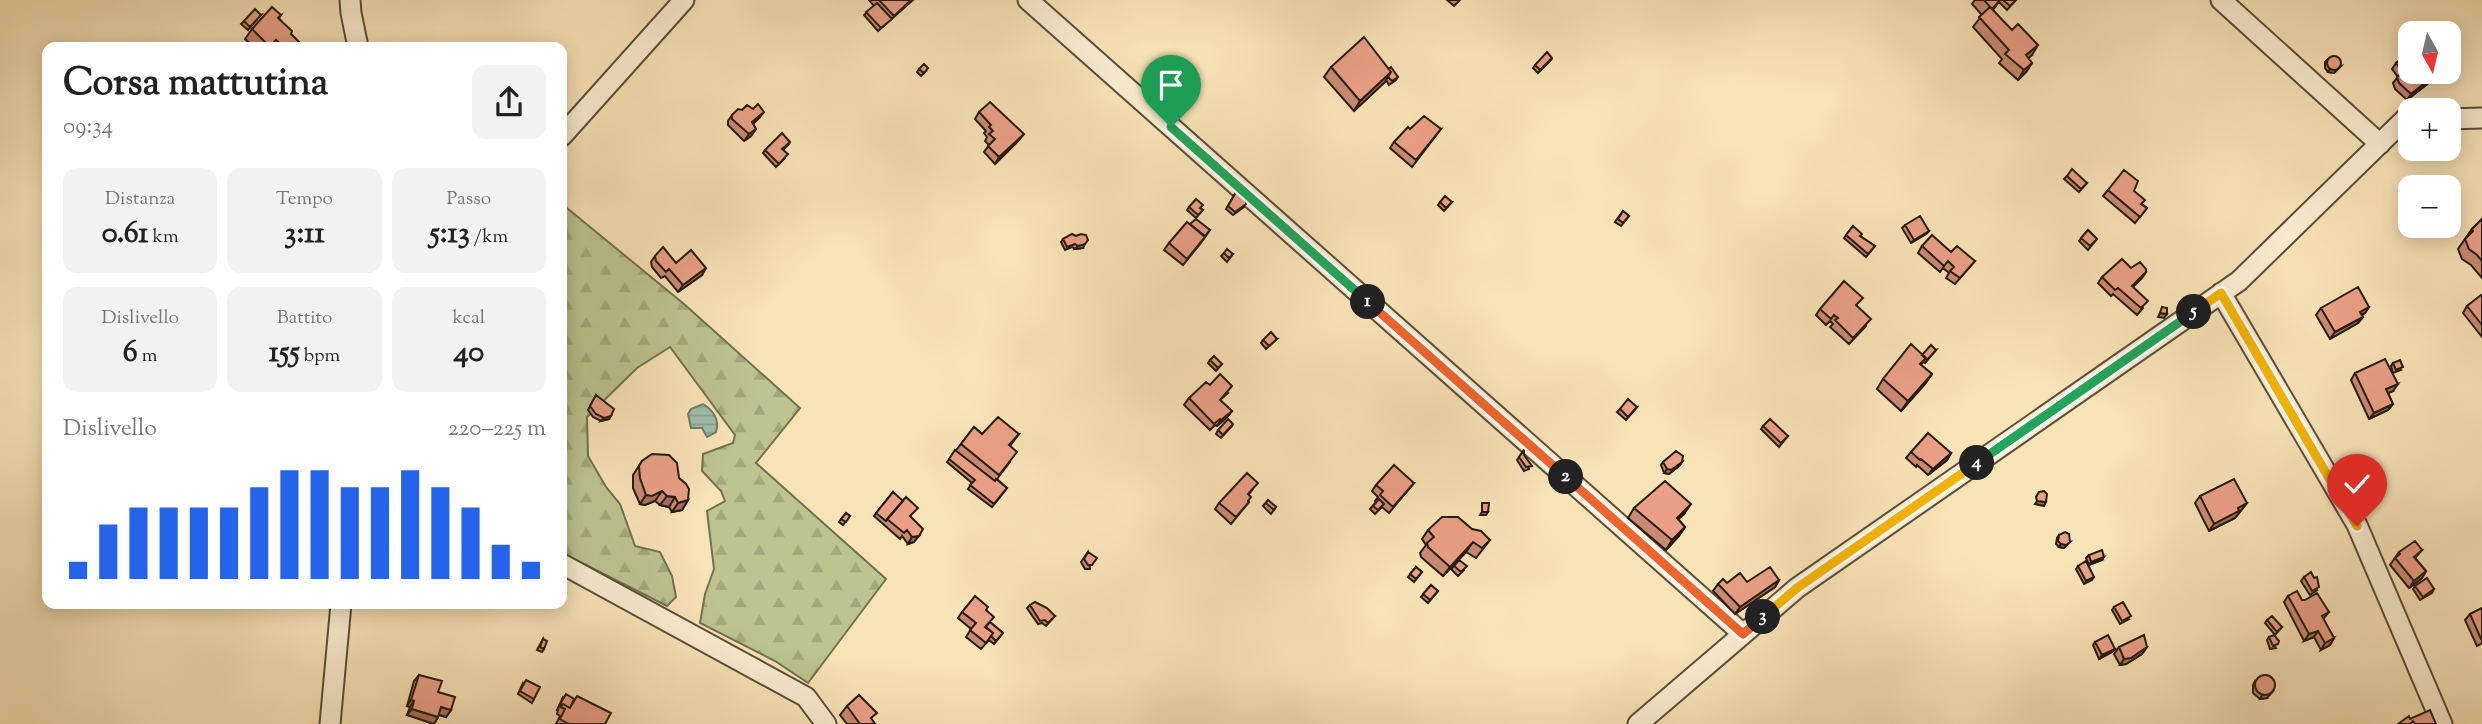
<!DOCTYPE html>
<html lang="it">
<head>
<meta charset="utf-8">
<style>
	:root { --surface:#fff; --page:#f2f2f2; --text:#222; --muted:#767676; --accent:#2563eb }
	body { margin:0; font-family:"Sorts Mill Goudy",serif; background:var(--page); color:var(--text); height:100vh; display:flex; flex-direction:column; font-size:26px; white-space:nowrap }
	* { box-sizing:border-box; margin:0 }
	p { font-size:23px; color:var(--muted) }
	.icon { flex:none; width:38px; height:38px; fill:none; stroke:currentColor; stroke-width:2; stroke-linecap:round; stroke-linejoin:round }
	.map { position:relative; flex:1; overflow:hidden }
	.details { position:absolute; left:42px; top:42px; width:525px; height:567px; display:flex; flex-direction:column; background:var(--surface); border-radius:14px; box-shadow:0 4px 18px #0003 }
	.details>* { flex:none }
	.needle { width:46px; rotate:172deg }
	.fabs { position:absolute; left:2398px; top:21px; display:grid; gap:14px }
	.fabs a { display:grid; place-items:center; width:63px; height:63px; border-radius:14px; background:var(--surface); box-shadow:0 4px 18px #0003; font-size:35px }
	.pin { position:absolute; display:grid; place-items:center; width:60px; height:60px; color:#fff; margin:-72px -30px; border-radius:50% 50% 50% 0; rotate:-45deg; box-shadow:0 0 7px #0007 }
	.pin .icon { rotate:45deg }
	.km { position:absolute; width:35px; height:35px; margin:-18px; border-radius:50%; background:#222; color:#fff; font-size:19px; line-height:35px; text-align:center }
	.round { display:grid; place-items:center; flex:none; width:74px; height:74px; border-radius:14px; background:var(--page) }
	.overview { display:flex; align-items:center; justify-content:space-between; height:119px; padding:0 21px }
	h1 { font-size:38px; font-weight:800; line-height:52px }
	.figures { display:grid; grid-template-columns:repeat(3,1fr); gap:10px; height:119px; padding:7px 21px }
	.figures div { display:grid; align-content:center; border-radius:14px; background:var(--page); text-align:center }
	.figures b { font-size:30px; font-weight:800 }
	.figures small { font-size:19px; font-weight:400 }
	.figures p { font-size:19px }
	.chart { height:196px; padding:14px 21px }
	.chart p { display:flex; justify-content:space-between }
	.chart svg { width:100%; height:126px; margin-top:7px; stroke:var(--accent); stroke-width:6 }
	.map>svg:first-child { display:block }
	.forest { fill:url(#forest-firs); stroke:#71704f; stroke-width:2 }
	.water { fill:url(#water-rules); stroke:#6e7d6d; stroke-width:2 }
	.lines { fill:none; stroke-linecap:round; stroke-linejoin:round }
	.minor-casing { stroke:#5a4d39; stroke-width:23 }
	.minor { stroke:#faedd0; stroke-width:19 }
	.wall { fill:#c98a73; stroke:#261b0f; stroke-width:2 }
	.shaded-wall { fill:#a4705e; stroke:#261b0f; stroke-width:2 }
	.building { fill:#eaa086; stroke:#261b0f; stroke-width:2 }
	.split-1-casing { stroke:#fff; stroke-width:14 }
	.split-2-casing { stroke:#fff; stroke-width:14 }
	.split-3-casing { stroke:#fff; stroke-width:14 }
	.split-4-casing { stroke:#fff; stroke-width:14 }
	.split-5-casing { stroke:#fff; stroke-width:14 }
	.split-6-casing { stroke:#fff; stroke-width:14 }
	.split-1 { stroke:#22a559; stroke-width:9 }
	.split-2 { stroke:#f0652b; stroke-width:9 }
	.split-3 { stroke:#f0652b; stroke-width:9 }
	.split-4 { stroke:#f5b400; stroke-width:9 }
	.split-5 { stroke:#22a559; stroke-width:9 }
	.split-6 { stroke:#f5b400; stroke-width:9 }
</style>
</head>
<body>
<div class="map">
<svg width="2482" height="724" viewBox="0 0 2482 724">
	<defs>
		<pattern id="forest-firs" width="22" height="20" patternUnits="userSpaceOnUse" patternTransform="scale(1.75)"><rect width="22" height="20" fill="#bcc48f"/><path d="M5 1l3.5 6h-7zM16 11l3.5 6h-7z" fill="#a1a87a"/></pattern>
		<pattern id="water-rules" width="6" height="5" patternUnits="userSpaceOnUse" patternTransform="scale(1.75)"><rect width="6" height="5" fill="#9ebeab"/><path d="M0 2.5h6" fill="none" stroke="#88a392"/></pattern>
	</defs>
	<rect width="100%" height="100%" fill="#f8e3b6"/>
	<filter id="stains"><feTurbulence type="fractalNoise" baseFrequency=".00286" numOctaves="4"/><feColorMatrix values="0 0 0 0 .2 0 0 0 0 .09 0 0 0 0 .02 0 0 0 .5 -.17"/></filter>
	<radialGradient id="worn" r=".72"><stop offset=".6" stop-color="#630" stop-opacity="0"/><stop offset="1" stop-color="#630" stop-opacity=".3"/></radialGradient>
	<path class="forest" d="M562 204 684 304 800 408 756 463 886 579 808 683 775 661 700 623 705 594 714 569 707 511 725 501 721 491 702 471 703 454 733 443 735 435 670 347 637 368 587 417 588 456 606 487 620 504 635 546 660 552 672 576 676 597 667 606 562 553Z"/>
	<path class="water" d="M703 404C713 410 720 420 716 432L707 437 702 428H691L688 414 691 409Z"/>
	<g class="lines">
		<g class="minor-casing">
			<path id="minor" d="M350 0 351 13 358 47
				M1028 0 1743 634
				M2221 0 2380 144
				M2448 119 2482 118
				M562 136 684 0
				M2221 293 2357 525 2442 724
				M562 564 806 697 826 724
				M330 724 341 604
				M1638 724 1797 588 2239 281 2405 119H2410"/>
		</g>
		<use href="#minor" class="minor"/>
	</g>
	<path class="wall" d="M869 0H913L878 31 864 15 874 6Z
		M1447 0H1460L1454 6Z
		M1975 0H2016L2007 10 1999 2 1993 10 2032 55 2028 58 2032 63 2026 72 2018 80 1999 63 2002 59 1973 27 1982 15 1972 4Z
		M261 15 248 30 241 24 244 21Z
		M281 15 279 18 291 34 304 47H254L245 39 252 29Z
		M2328 59 2341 66 2334 73 2328 72 2325 68V62Z
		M1550 61 1538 73 1533 68 1535 65Z
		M2396 63 2410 72 2436 74 2431 81 2407 100 2395 89 2393 83 2398 77 2392 69Z
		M1331 67 1389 69 1398 77 1396 80 1389 85 1386 80 1354 111 1324 77Z
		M919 69 926 71 921 76 917 72Z
		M979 112 1019 140 995 164 984 152 989 145 985 141 987 137 984 133 986 131 975 119Z
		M732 115 759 118 753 124 756 129 751 136 744 141 728 125V121Z
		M1441 129 1412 167 1390 148 1394 142Z
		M788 145 783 150 785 158 776 167 763 153 765 150Z
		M2067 176 2087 183 2079 192 2064 179Z
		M2108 190 2134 191 2142 204 2147 208 2135 223 2103 196Z
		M1236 192 1244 207 1233 215 1226 209Z
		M1440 202H1452L1444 211 1438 205Z
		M1189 207 1200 208 1203 210 1196 218 1187 210Z
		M1623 211 1629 216 1621 226 1615 222Z
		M2482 219V278L2471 265 2462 259 2458 249 2472 229Z
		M1190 224 1210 230 1201 243 1183 265 1164 250 1169 243Z
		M1905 225 1929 231 1926 234 1911 243 1902 228Z
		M1853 226 1860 236 1875 246 1866 257 1844 238Z
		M2088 230 2097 239 2088 250 2079 241Z
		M1076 236 1083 248 1075 249 1072 247 1065 250 1061 242 1063 239Z
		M1922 246 1951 252 1975 261 1955 284 1946 278 1949 273 1943 268 1940 272 1918 253Z
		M1224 253 1233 254 1227 262 1221 256Z
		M655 256 702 275 678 292 665 276 661 278 652 267 651 262Z
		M2131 268 2146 272 2142 278 2133 287 2143 308 2137 315 2113 294 2111 296 2098 283 2102 277Z
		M2482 296V337L2463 313 2467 306Z
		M1857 306 1866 326 1849 344 1830 327 1833 324 1830 321 1826 325 1816 315 1820 309Z
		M2369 307 2365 313 2362 315 2363 317 2358 323 2330 339 2316 315 2321 308Z
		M1277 339 1266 349 1261 343 1263 340Z
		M1936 350 1925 363 1923 362 1921 365 1932 374 1925 384 1901 411 1877 389 1883 379 1922 355Z
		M1210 360 1222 364 1216 371 1208 363Z
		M2393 363 2401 370 2393 373 2391 366Z
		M2355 373 2393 391 2388 393 2393 404 2388 410 2369 419 2351 380Z
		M1210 385 1228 393 1220 400 1232 411 1227 417 1217 426 1215 425 1210 430 1184 405 1189 398Z
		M596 395 609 419 601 421 593 417 588 410Z
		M1637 407 1626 420 1617 412 1620 409Z
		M1763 426 1788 436 1779 447 1761 429Z
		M974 427 982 434H1019L1010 446V462L997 479 1007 488 992 507 968 489 972 483 947 462Z
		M1231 427 1221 438 1216 434 1218 430Z
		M1524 450V455L1529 469 1524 471 1517 460Z
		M1911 452 1951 453 1947 460 1928 475 1917 465 1916 467 1906 458Z
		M642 461 679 478 688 500 682 510 672 512 669 507 660 505 655 501 645 505 640 504 633 488V475Z
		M1663 462H1682L1680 465 1669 474 1664 473 1661 465Z
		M1414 483 1389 513 1382 507 1375 514 1370 509 1376 502 1375 501 1378 497 1372 491 1376 485Z
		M1253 489 1248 495V501L1249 502 1231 524 1215 509 1219 503Z
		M893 492 911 517 914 542 908 544 902 536 900 539 874 516Z
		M2200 496 2247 503 2235 518 2209 531 2195 503Z
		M1268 500 1276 507 1271 514 1263 506Z
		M1634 508 1684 514 1678 519 1685 527 1679 536 1666 550 1628 518Z
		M846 513 850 516 843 525 839 522Z
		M1472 529 1490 540 1476 558 1466 552 1443 576 1421 557 1420 553 1426 545 1422 539 1428 530Z
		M2059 535 2067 545 2064 548 2059 547 2056 544 2057 538Z
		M2422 550 2415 558 2426 571 2422 578 2409 588 2390 565 2399 552Z
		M1088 552 1090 569H1085L1081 562Z
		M2089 555 2102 560 2089 565 2086 558Z
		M1459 560 1464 570 1458 576 1451 569Z
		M2078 566 2094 577 2092 580 2084 584 2076 569Z
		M1416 567 1422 572 1414 582 1408 577Z
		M2304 577 2317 590 2310 595 2301 581Z
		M1779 580 1775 587 1735 614 1713 591 1718 584Z
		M1431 585 1438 591 1428 603 1421 597Z
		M2415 586 2434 589 2432 593 2420 600 2413 589Z
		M2288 596 2302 600 2329 612 2323 619 2334 638 2330 645 2321 650 2314 637 2304 641 2284 602Z
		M1030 605 1055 616 1046 626 1042 623 1038 624 1027 608Z
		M2114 607 2129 619 2120 624 2112 610Z
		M2482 608V643L2477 646 2465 620 2470 614Z
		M986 610 990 622 1003 633 994 644 989 640 981 649 966 637 971 629 958 618 962 612Z
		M2267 620 2282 627 2275 635 2265 623Z
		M2269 637 2276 648 2270 649 2267 640Z
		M543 639 544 649 542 652 537 650Z
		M2095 642 2115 649 2112 652 2099 659 2093 645Z
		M2119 647H2147L2142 654 2126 664 2120 665 2114 654Z
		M419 675 451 710 446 717 439 715 434 724 407 715 410 707 407 706 414 681Z
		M2255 681 2267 698 2260 699 2253 693V685Z
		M523 683 534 699 532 703 518 694Z
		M563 697 605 724H556L560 716 557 714 558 710H557Z
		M847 706 872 720 875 724H847L840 715Z"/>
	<path class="shaded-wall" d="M2038 45 2032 55 2020 65 2026 55Z
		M2032 63 2026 72 2018 80 2024 70Z
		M2341 66 2334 73 2328 72 2330 69Z
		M1391 72 1385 82 1354 111 1360 101Z
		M2436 74 2431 81 2407 100 2411 94Z
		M764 112 759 118 747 129 752 122Z
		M756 129 751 136 744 141 749 134Z
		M1024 134 1019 140 995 164 999 157Z
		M1929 231 1926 234 1911 243 1914 240Z
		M1085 244 1083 248 1075 249 1078 246Z
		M706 268 702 275 678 292 683 285Z
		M2369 307 2365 313 2355 318 2360 312Z
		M2160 313 2167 314 2164 318 2158 317Z
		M2363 317 2358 323 2330 339 2335 332Z
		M1932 374 1925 384 1901 411 1908 401Z
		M2398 384 2393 391 2382 396 2386 389Z
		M2393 404 2388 410 2369 419 2374 413Z
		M1232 411 1227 417 1217 426 1221 420Z
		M611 416 609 419 601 421 604 418Z
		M1951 453 1947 460 1928 475 1933 469Z
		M1682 462 1680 465 1669 474 1664 473 1667 469Z
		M662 491 655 501 645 505 640 504 646 495Z
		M667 496 675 497 669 507 660 505Z
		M688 500 682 510 672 512 678 503Z
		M2037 501 2046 502 2044 506 2035 504Z
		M2247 503 2235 518 2209 531 2214 524 2238 508Z
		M1691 504 1684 514 1670 527 1677 518Z
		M1482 512H1488L1486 515H1480Z
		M1685 527 1679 536 1666 550 1672 540Z
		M919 536 914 542 908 544 912 537Z
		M1473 542 1466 552 1443 576 1450 567Z
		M2070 542 2064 548 2059 547 2061 544Z
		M2104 557 2102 560 2089 565 2091 562Z
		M2426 571 2422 578 2409 588 2414 581Z
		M1779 580 1775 587 1735 614 1740 607Z
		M2318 631 2314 637 2304 641 2309 634Z
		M2334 638 2330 645 2321 650 2325 643Z
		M2147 647 2142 654 2126 664 2120 665 2124 659Z
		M2115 649 2112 652 2099 659 2102 655Z
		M2274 690 2267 698 2260 699 2262 695Z
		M411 700 414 701 410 707 407 706Z
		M441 707 451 710 446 717 437 714Z
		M412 709 438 717 434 724 407 715Z"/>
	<path class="building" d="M879 0H911L894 16Z
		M1984 0H2000L1992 9Z
		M2003 0H2016L2010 6Z
		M877 3 892 19 881 28 866 12Z
		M272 7 281 15 278 18 292 31 291 34 304 47H284L276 40 270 47 252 29Z
		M1990 7 2012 30 2018 24 2038 45 2026 55 2032 63 2024 70 2005 54 2009 50 1979 17Z
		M255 9 261 15 250 27 244 21Z
		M1364 37 1391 72 1360 101 1331 67Z
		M1547 52 1552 58 1540 70 1535 65Z
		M2408 53 2410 55V72H2434L2436 74 2411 94 2399 83 2397 77 2403 72 2396 63Z
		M2327 63a7 7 0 1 1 14 0a7 7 0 1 1-14 0Z
		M924 64 928 68 924 73 919 69Z
		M1391 67 1398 77 1392 81 1388 77 1391 72 1389 69Z
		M990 102 1024 134 999 157 988 146 995 139 989 134 993 131 989 127 991 125 979 112Z
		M758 104 764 112 752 122 756 129 749 134 732 119V115L738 109 742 110 747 105 753 109Z
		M1424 116 1441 129 1416 160 1394 142 1408 127 1410 129Z
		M782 133 790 142 782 149 788 154 779 164 765 150Z
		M2072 169 2087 183 2081 189 2067 176Z
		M2124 170 2138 181 2134 191 2145 200 2141 204 2147 208 2140 217 2108 190Z
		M1236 192 1246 201V204L1235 212 1228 206Z
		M1445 196 1452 202 1446 208 1440 202Z
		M1196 199 1203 205 1200 208 1203 210 1198 215 1189 207Z
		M1623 211 1629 216 1623 223 1618 219Z
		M1920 216 1929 231 1914 240 1905 225Z
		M1196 219 1210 230 1205 236 1190 224Z
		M2482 219V261L2477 255 2469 249 2465 239 2473 231 2472 229Z
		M1187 222 1205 237 1187 259 1169 243Z
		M1853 226 1862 234 1860 236 1875 246 1868 254 1846 235Z
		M2088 230 2097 239 2090 246 2081 238Z
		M1072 234 1076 236 1081 234 1086 235 1088 240 1085 244 1078 246 1075 244 1067 247 1063 239Z
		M1932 235 1951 252 1957 246 1975 261 1960 278 1950 271 1954 267 1948 261 1944 266 1922 246Z
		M663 247 676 263 691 250 706 268 683 285 669 269 666 272 656 261 655 256Z
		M1227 249 1233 254 1229 258 1224 253Z
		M2122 259 2131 268 2140 262 2146 269V272L2132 286 2148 301 2141 308 2118 288 2115 290 2102 277Z
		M1844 281 1863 298 1856 305 1871 319 1853 338 1835 320 1838 318 1834 315 1831 319 1820 309Z
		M2358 287 2369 307 2360 312 2363 317 2335 332 2321 308Z
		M2481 295 2482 296V325L2467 306Z
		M2162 307 2167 308V314L2160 313Z
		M1271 332 1277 339 1269 346 1263 340Z
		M1911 344 1926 358 1920 364 1932 374 1908 401 1883 379Z
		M1931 345 1936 350 1927 360 1922 355Z
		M1214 356 1222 364 1218 368 1210 360Z
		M2385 359 2398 384 2386 389 2393 404 2374 413 2355 373Z
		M2400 360 2403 367 2396 370 2393 363Z
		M1220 374 1232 386 1220 400 1232 411 1221 420 1220 419 1214 424 1189 398 1206 382 1210 385Z
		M596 395 614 409 611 416 604 418 596 414 590 406Z
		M1628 399 1637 407 1628 417 1620 409Z
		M998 417 1019 434 1009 445 1017 452 999 475 961 444 974 427 982 434Z
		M1228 419 1233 424 1223 435 1218 430Z
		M1770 419 1788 436 1781 443 1763 426Z
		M1928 433 1951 453 1933 469 1921 459 1920 460 1911 452Z
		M955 450 995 481 996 479 1007 488 994 504 970 485 975 480 949 459Z
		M1524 450V455L1532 466 1526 467 1519 457Z
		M1676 451 1683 456 1682 462 1671 470 1667 469 1663 462Z
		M652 454 669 455 677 463 679 478 686 484 689 489 688 500 678 503 675 497 667 496 662 491 652 496 646 495 640 478 639 466 642 461Z
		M1394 465 1414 483 1393 507 1380 495 1383 491 1376 485Z
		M1247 473 1258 483 1248 494 1251 497 1248 501 1249 502 1236 517 1219 503Z
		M2234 479 2247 503 2238 508 2239 511 2214 524 2200 496Z
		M1665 481 1691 504 1677 518 1685 527 1672 540 1634 508Z
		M2044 491 2047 494 2046 502 2037 501 2036 497 2039 492Z
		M893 492 903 501 886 521 876 513Z
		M906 497 918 508 910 516 923 529 919 536 912 537 907 530 904 533 887 519Z
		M1379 499 1384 504 1378 510 1373 506Z
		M1268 500 1276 507 1274 510 1266 503Z
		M1482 503H1489L1488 512H1482Z
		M846 513 850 516 846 522 841 519Z
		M1442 517H1458L1472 529 1481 531 1490 540 1482 548 1473 542 1450 567 1428 547 1427 543 1434 537 1428 530Z
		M2065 532 2069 534 2070 542 2066 545 2061 544 2058 541 2059 535Z
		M2415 541 2422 550 2414 557 2426 571 2414 581 2395 558 2400 554 2399 552Z
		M2102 550 2104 557 2091 562 2089 555Z
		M1088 552 1097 558 1092 565H1088L1084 559Z
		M1459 560 1467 566 1461 572 1454 566Z
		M2086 561 2094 577 2086 581 2078 566Z
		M1416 567 1422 572 1416 579 1410 574Z
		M1770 567 1779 580 1740 607 1718 584 1723 579 1727 583 1740 573 1747 582Z
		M2311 572 2314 578 2317 577 2319 587 2312 591 2304 577Z
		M2427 578 2434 589 2423 597 2415 586Z
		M1431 585 1438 591 1430 600 1423 594Z
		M2297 591 2302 600H2305L2317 593 2329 612 2322 616 2334 638 2325 643 2318 631 2309 634 2288 596Z
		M975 596 988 607 986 610 994 617 985 627 993 633 986 643 970 630 976 623 962 612Z
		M1035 602 1047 608 1055 616 1048 623 1045 620 1040 621 1030 605Z
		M2123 602 2131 616 2122 621 2114 607Z
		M2482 608V639H2481L2470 614Z
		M2272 616 2282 627 2277 632 2267 620Z
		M990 622 1003 633 996 641 991 636 993 633 986 627Z
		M2108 635 2115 649 2102 655 2095 642Z
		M2144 635 2147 647 2131 658 2124 659 2119 647Z
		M2274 635 2279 641 2278 644 2273 646 2269 637Z
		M543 639 547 641 544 649 540 647Z
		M419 675 442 681 438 692 455 697 451 710 441 707 438 717 412 709 414 701 411 700Z
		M2255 685a10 10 0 1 1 20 0a10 10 0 1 1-20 0Z
		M526 680 540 687 534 699 520 691Z
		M566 694 574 699 570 708 563 704 560 707 559 706Z
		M859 695 877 713 871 718 875 724H860L847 706Z
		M577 696 611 713 605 724H569L560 719 565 709 561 707 563 704 570 708Z
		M2430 710 2436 724H2415L2413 721 2410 724H2398L2409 716 2410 719Z"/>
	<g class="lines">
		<g class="split-1-casing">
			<path id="split-1" d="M1171 127 1368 302"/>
		</g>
		<g class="split-2-casing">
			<path id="split-2" d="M1368 302 1566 477"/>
		</g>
		<g class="split-3-casing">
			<path id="split-3" d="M1566 477 1743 634 1763 617"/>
		</g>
		<g class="split-4-casing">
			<path id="split-4" d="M1763 617 1797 588 1977 463"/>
		</g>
		<g class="split-5-casing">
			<path id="split-5" d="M1977 463 2194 312"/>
		</g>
		<g class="split-6-casing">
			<path id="split-6" d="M2194 312 2221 293 2357 526"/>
		</g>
		<use href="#split-1" class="split-1"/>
		<use href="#split-2" class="split-2"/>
		<use href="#split-3" class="split-3"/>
		<use href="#split-4" class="split-4"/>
		<use href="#split-5" class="split-5"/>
		<use href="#split-6" class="split-6"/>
	</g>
	<rect width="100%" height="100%" filter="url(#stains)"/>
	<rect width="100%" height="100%" fill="url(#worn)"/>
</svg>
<div class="fabs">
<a><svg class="needle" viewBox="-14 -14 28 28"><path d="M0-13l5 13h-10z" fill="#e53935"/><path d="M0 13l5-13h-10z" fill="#767676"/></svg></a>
<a>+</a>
<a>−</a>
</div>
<div class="pin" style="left:1171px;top:127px;background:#1e9e55"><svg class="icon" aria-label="arrive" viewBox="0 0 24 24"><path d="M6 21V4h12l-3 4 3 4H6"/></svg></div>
<div class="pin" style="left:2357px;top:526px;background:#d93025"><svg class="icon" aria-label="check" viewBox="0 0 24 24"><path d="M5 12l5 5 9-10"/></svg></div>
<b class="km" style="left:1368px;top:302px">1</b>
<b class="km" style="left:1566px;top:477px">2</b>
<b class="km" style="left:1763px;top:617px">3</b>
<b class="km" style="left:1977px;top:463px">4</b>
<b class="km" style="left:2194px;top:312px">5</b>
<section class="details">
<div class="overview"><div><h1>Corsa mattutina</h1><p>09:34</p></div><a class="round"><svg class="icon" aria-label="share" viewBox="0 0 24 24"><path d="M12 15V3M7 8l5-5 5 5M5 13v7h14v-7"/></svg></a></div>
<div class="figures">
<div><p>Distanza</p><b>0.61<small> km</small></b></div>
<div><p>Tempo</p><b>3:11</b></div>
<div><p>Passo</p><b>5:13<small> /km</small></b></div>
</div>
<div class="figures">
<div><p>Dislivello</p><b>6<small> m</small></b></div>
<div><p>Battito</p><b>155<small> bpm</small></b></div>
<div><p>kcal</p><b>40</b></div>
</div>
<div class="chart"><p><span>Dislivello</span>220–225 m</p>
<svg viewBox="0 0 160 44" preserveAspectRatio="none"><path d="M5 44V38M15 44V25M25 44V19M35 44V19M45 44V19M55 44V19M65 44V12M75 44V6M85 44V6M95 44V12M105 44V12M115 44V6M125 44V12M135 44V19M145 44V32M155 44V38"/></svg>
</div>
</section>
</div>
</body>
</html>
